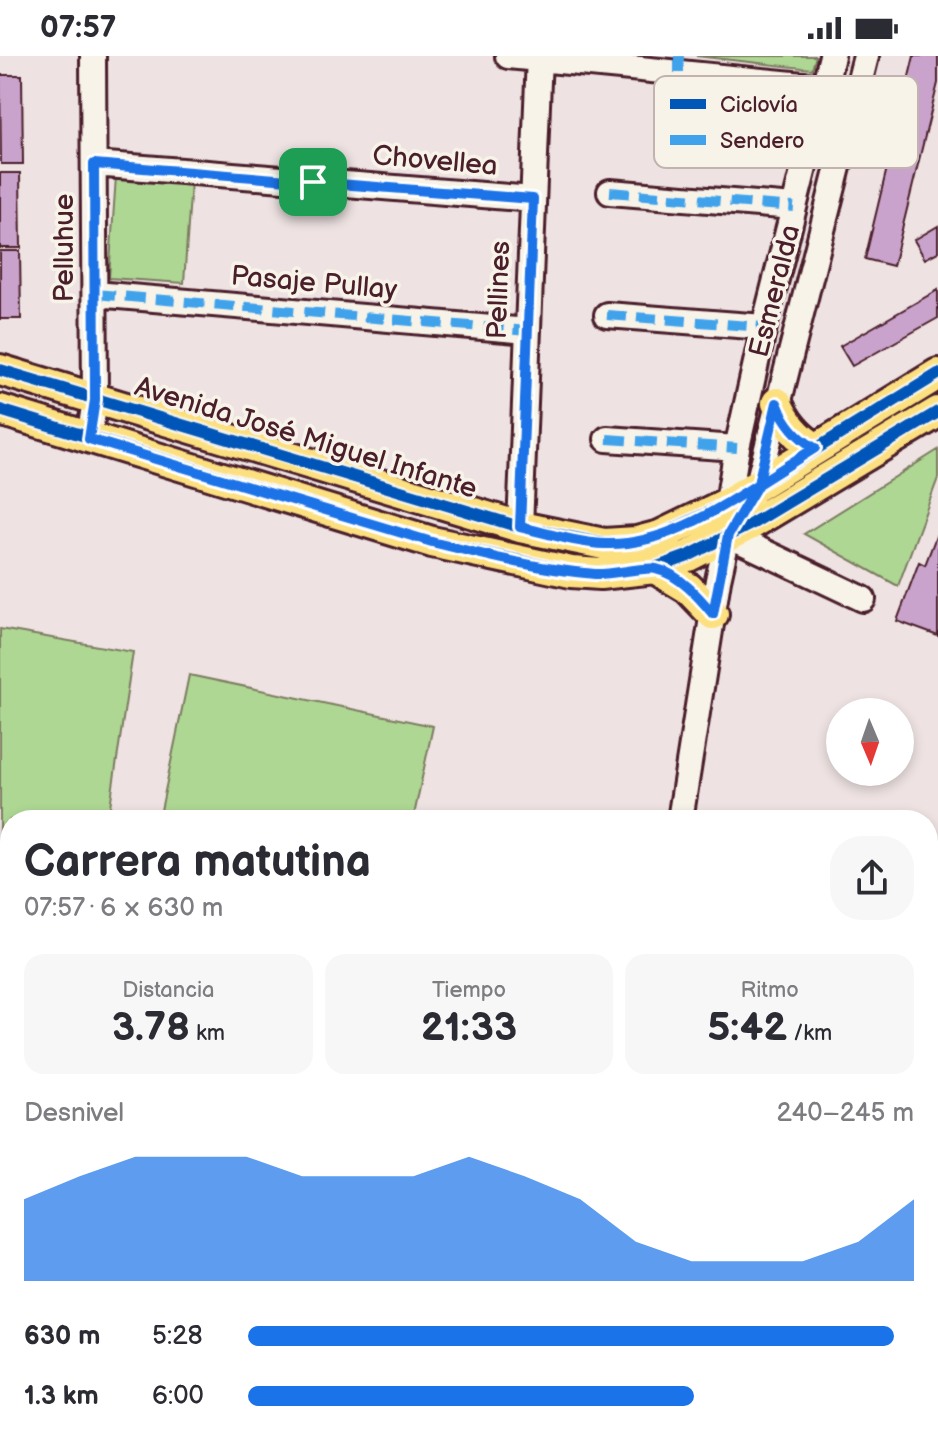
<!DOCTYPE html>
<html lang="es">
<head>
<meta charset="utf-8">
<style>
	:root { --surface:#fff; --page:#f7f7f7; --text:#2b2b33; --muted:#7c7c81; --accent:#1a73e8 }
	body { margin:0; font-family:"Balsamiq Sans",sans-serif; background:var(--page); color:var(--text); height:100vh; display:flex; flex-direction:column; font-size:30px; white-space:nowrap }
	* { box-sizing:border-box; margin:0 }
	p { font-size:26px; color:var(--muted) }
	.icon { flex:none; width:44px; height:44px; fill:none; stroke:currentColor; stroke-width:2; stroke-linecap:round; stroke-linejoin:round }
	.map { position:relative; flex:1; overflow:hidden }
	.details { position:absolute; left:0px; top:754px; width:938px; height:632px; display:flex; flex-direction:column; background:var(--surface); border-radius:32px 32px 0 0; box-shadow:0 4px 12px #0003 }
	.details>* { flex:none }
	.needle { width:52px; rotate:178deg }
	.controls { position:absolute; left:826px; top:642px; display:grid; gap:16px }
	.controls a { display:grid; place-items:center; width:88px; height:88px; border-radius:50%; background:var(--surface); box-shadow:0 4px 12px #0003; font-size:40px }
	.pin { position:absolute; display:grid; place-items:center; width:68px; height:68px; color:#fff; margin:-34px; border-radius:16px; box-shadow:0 4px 12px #0006 }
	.round { display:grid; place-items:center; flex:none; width:84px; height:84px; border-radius:32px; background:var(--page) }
	.overview { display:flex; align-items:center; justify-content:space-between; height:136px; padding:0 24px }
	h1 { font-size:44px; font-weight:700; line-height:60px }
	.figures { display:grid; grid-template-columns:repeat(3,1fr); gap:12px; height:136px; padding:8px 24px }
	.figures div { display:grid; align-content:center; border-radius:20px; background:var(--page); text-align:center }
	.figures b { font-size:40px; font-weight:700 }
	.figures small { font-size:22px; font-weight:400 }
	.figures p { font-size:22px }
	.chart { height:224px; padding:16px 24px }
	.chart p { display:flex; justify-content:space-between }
	.chart svg { width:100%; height:144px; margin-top:8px; fill:var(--accent); opacity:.7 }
	ul { padding:0 24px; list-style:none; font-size:26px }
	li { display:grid; grid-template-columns:128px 96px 1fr; align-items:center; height:60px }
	li i { height:20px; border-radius:10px; background:var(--accent) }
	.status { display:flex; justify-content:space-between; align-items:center; height:56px; padding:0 40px; background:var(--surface); direction:ltr }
	.status svg { height:22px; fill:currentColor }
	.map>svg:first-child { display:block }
	.green { fill:#aed794; stroke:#7c7b60; stroke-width:2 }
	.building { fill:#c9a3cb; stroke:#4a1f2b; stroke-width:2 }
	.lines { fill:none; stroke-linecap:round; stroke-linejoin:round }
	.minor-casing { stroke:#4a1f2b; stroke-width:30 }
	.major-casing { stroke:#4a1f2b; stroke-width:36 }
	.minor { stroke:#f7f3e8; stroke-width:24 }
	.major { stroke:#fce080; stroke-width:30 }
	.quiet { stroke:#40a2eb; stroke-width:10; stroke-dasharray:20 10; stroke-linecap:butt }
	.cycleway-casing { stroke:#f7f3e8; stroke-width:17 }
	.cycleway { stroke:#0057b8; stroke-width:12 }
	.route-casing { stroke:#fff; stroke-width:16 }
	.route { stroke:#1a73e8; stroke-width:10 }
	.labels { text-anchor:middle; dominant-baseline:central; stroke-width:7; stroke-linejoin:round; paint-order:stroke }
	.street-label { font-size:28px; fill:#4a1f2b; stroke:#f7f3e8 }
	.key { fill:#f7f3e8; stroke:#c3b3af; stroke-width:2 }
	.key-label { font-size:22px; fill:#4a1f2b }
</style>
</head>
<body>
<div class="status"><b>07:57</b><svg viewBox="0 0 49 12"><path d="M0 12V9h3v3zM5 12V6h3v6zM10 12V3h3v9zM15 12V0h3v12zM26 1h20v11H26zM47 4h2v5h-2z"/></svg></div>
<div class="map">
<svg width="938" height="1386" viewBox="0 0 938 1386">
	<rect width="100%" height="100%" fill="#eee3e2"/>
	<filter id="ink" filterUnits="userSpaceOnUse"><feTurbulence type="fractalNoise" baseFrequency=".0125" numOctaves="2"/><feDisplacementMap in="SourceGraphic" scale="16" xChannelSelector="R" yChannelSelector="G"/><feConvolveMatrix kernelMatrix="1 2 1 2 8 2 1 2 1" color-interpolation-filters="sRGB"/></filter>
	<g filter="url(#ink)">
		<path class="green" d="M696 0H816L812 13Z
			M116 120 191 125 184 227 109 222Z
			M938 394V422L898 530 804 478Z
			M0 573 133 596 108 764H10V942L0 940Z
			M189 619 433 670 413 764H159Z
			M323 1376H403L405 1386H325Z"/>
		<path class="building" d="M914 0H938V27L893 210 865 203Z
			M0 19H22L23 108H1Z
			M0 117H20L21 192H0Z
			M938 170V196L925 203 914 184Z
			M0 195H20L21 263H0Z
			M938 234V262L852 310 840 290Z
			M938 475V580L897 565 919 506 925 509Z
			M928 966 938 969V1004L928 1002Z
			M928 1034 938 1037V1072L928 1070Z
			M928 1102 938 1104V1142L928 1140Z
			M412 1376H468L470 1386H414Z
			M497 1376H552V1386H496Z"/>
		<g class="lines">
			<g class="minor-casing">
				<path id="minor" d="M508 0 824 31
					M94 108 533 143
					M610 136 794 151
					M95 238 528 275
					M607 259 764 271
					M89 383 95 344 93 0
					M607 383 737 392
					M751 439 758 428 866 0
					M520 471 539 0
					M728 479 863 543
					M680 764 718 524 728 479V447L737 392 764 271 832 0
					M0 972 10 974
					M928 1171 938 1173
					M310 1376 311 1386
					M482 1386V1376
					M628 1386V1376
					M850 1386 852 1376"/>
			</g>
			<g class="major-casing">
				<path id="major" d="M0 314 520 471 604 488 637 486 660 480 728 447 938 318
					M777 347C785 367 797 381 815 392
					M0 354 432 486 571 516 600 518 655 512 688 500 753 467 938 356
					M655 512 688 532 713 558"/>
			</g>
			<use href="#minor" class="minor"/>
			<use href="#major" class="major"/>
			<path class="quiet" d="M679 17V0
				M94 108 533 143
				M610 136 794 151
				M95 238 528 275
				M607 259 764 271
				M607 383 737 392
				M850 1386 852 1376"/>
			<g class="cycleway-casing">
				<path id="cycleway" d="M0 314 520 471 604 488 637 486 660 480 728 447 938 318
					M0 354 432 486 571 516 600 518 655 512 688 500 753 467 938 356"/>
			</g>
			<use href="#cycleway" class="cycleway"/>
		</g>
	</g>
	<g class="lines" filter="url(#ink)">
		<g class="route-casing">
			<path id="route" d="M313 126 94 108 95 344 89 383 432 486C485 499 540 514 595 518 611 519 647 510 656 513 679 518 699 541 713 558L728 479 758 428 815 392C796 381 785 367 777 347L758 428C713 457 660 490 605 488 576 487 547 477 520 471L533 143 313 126"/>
		</g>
		<use href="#route" class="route"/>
	</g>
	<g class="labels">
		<g class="street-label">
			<text transform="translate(435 105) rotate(5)">Chovellea</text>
			<text transform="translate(64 192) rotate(-90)">Pelluhue</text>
			<text transform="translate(314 227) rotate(5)">Pasaje Pullay</text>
			<text transform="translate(499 234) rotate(-88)">Pellines</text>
			<text transform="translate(775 235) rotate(-76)">Esmeralda</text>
			<text transform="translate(306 382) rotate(17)">Avenida José Miguel Infante</text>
		</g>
	</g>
	<rect x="654" y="20" width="264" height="92" rx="12" class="key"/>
	<rect x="670" y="43" width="36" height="10" fill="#0057b8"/>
	<rect x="670" y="79" width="36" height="10" fill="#40a2eb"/>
	<g class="key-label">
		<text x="720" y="56">Ciclovía</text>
		<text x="720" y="92">Sendero</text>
	</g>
</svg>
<div class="controls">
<a><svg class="needle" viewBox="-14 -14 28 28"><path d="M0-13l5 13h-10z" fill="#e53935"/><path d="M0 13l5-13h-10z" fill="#7c7c81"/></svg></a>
</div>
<div class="pin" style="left:313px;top:126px;background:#1e9e55"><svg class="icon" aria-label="arrive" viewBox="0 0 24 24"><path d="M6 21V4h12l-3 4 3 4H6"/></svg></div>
<section class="details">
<div class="overview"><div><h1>Carrera matutina</h1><p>07:57 · 6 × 630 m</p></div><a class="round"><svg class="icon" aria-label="share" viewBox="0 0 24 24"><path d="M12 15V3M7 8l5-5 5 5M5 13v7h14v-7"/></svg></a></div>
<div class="figures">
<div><p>Distancia</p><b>3.78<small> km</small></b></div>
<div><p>Tiempo</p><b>21:33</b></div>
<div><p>Ritmo</p><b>5:42<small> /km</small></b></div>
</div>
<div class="chart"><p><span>Desnivel</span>240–245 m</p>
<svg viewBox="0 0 160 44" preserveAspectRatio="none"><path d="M0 44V19L10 12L20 6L30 6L40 6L50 12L60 12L70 12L80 6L90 12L100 19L110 32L120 38L130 38L140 38L150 32L160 19V44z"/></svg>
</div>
<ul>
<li><b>630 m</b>5:28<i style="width:97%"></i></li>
<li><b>1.3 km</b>6:00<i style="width:67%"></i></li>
</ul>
</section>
</div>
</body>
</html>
